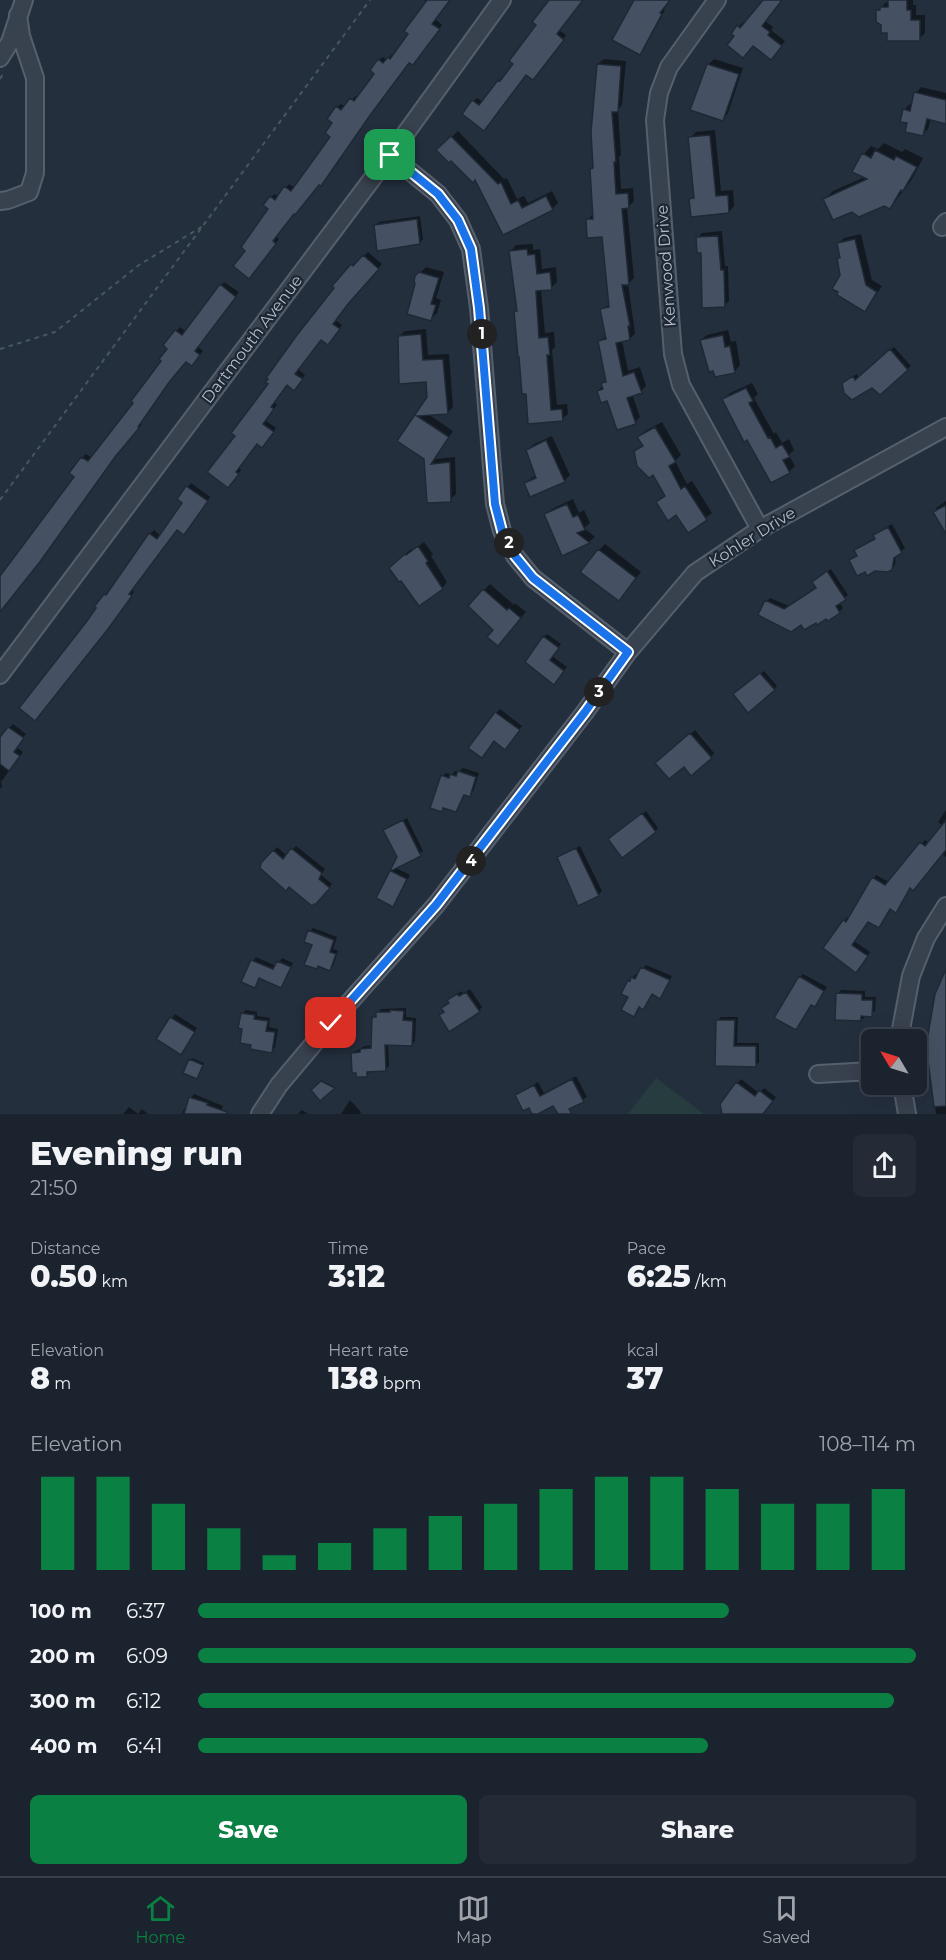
<!DOCTYPE html>
<html lang="en">
<head>
<meta charset="utf-8">
<style>
	:root { --surface:#1b232e; --page:#242b36; --text:#f1f3f6; --muted:#a0a4aa; --line:#39404a; --accent:#0b8043 }
	body { margin:0; font-family:Montserrat,sans-serif; background:var(--page); color:var(--text); height:100vh; display:flex; flex-direction:column; font-size:22px; white-space:nowrap }
	* { box-sizing:border-box; margin:0 }
	p { font-size:20px; color:var(--muted) }
	.icon { flex:none; width:33px; height:33px; fill:none; stroke:currentColor; stroke-width:2; stroke-linecap:round; stroke-linejoin:round }
	.map { position:relative; height:1114px; overflow:hidden }
	.side { display:flex; flex-direction:column; background:var(--surface); flex:1 }
	.side>* { flex:none }
	.needle { width:39px; rotate:308deg }
	.fabs { position:absolute; left:861px; top:1029px; display:grid; gap:12px }
	.fabs a { display:grid; place-items:center; width:66px; height:66px; border-radius:9px; background:var(--surface); box-shadow:0 6px 24px #0002,0 0 0 2px var(--line); font-size:30px }
	.pin { position:absolute; display:grid; place-items:center; width:51px; height:51px; color:#fff; margin:-26px; border-radius:12px; box-shadow:0 3px 9px #0006 }
	.km { position:absolute; width:30px; height:30px; margin:-15px; border-radius:50%; background:#222; color:#fff; font-size:16px; line-height:30px; text-align:center }
	.round { display:grid; place-items:center; flex:none; width:63px; height:63px; border-radius:9px; background:var(--page) }
	.summary { display:flex; align-items:center; justify-content:space-between; height:102px; padding:0 30px }
	h1 { font-size:33px; font-weight:800; line-height:45px }
	.metrics { display:grid; grid-template-columns:repeat(3,1fr); gap:9px; height:102px; padding:6px 30px }
	.metrics div { display:grid; align-content:center }
	.metrics b { font-size:30px; font-weight:800 }
	.metrics small { font-size:16px; font-weight:400 }
	.metrics p { font-size:16px }
	.chart { height:168px; padding:12px 30px }
	.chart p { display:flex; justify-content:space-between }
	.chart svg { width:100%; height:108px; margin-top:6px; stroke:var(--accent); stroke-width:6 }
	.action { display:flex; gap:12px; margin-top:auto; padding:12px 30px }
	.action a { flex:1; height:69px; border-radius:9px; background:var(--accent); color:#fff; font-size:24px; font-weight:800; line-height:69px; text-align:center }
	.action a+a { background:var(--page); color:var(--text) }
	ul { padding:0 30px; list-style:none; font-size:20px }
	li { display:grid; grid-template-columns:96px 72px 1fr; align-items:center; height:45px }
	li i { height:15px; border-radius:8px; background:var(--accent) }
	.tabs { display:flex; justify-content:space-around; align-items:center; height:84px; border-top:2px solid var(--line); background:var(--surface); font-size:16px; color:var(--muted) }
	.tabs a { display:grid; justify-items:center; gap:3px }
	.tabs .current { color:var(--accent) }
	.map>svg:first-child { display:block }
	.green { fill:#263c3f }
	.shadow { fill:#0007 }
	.building { fill:#455162; stroke:#1f2835; stroke-width:1.5 }
	.lines { fill:none; stroke-linecap:round; stroke-linejoin:round }
	.minor-casing { stroke:#565f6c; stroke-width:20 }
	.path { stroke:#44595c; stroke-width:2; stroke-dasharray:4.5 4.5; stroke-linecap:butt }
	.minor { stroke:#38414e; stroke-width:16 }
	.route-casing { stroke:#fff; stroke-width:12 }
	.route { stroke:#1a73e8; stroke-width:8 }
	.labels { text-anchor:middle; dominant-baseline:central; stroke-width:4.5; stroke-linejoin:round; paint-order:stroke }
	.street-label { font-size:16px; fill:#b4bcc9; stroke:#1d2633 }
</style>
</head>
<body>
<div class="map">
<svg width="946" height="1114" viewBox="0 0 946 1114">
	<rect width="100%" height="100%" fill="#242f3e"/>
	<path class="green" d="M656 1078 704 1114H628Z"/>
	<path class="shadow" d="M424 0H449L435 19 442 25 416 60 410 62 341 154 343 156 324 181 319 183 294 213 276 237 279 239 253 273 247 250 270 208 271 197 275 194 279 197 289 184 295 188 332 137 337 107 341 104 346 107 355 96 358 98 377 74 379 60 383 57 387 60 392 54 394 56 411 34 427 2Z
		M550 0H581L559 30 566 35 537 75 527 73 488 125 473 101 477 98 483 102 499 81 502 77 504 78 515 64Z
		M647 0H670L663 9 665 10 644 49 640 53Z
		M764 0H781L765 21 773 27 771 30 785 41 775 54 733 33 743 22 745 24Z
		M889 0H913V5H916V15H925V33L919 39 889 32 878 10Z
		M604 59 626 61 622 105 618 110 621 155 619 157 621 189 633 188 634 201 627 208 634 278 628 284 635 333 630 339 622 340 628 371 640 367 646 386 641 391 632 394 640 417 635 422 598 391 607 380 599 341 607 336 602 310 610 304 604 235 588 220 593 214 591 169 595 166 598 64Z
		M714 59 743 68 728 113 723 119 708 65Z
		M921 87 946 93V122L931 118 928 129 923 134 909 122 904 110 910 104 913 105 916 93Z
		M715 130 721 191 733 190 734 206 729 212 691 200 695 195 690 138 696 132Z
		M458 131 504 179 507 178 517 199 524 196 528 203 552 191 558 203 552 209 504 233 476 178 438 150Z
		M884 143 902 152 905 149 923 158 911 181 890 208 884 204 825 199 833 191 865 177 864 154 871 146 878 149Z
		M420 216 423 239 420 243 375 226 379 222Z
		M722 231 725 266H728L729 301 724 306 697 238 702 233Z
		M861 234 872 280 882 286 865 310 841 275 838 259 841 256 838 244 844 238Z
		M533 244V250L540 249 542 269 556 267 557 282 551 288 541 289 545 333 554 332 555 347 552 350 557 405 567 404 568 414 562 419 527 392 516 312 518 309 511 251 516 245Z
		M368 252 382 264 351 299 335 320 342 325 332 339 322 338 298 369 305 375 297 385 287 384 274 402 277 405 265 420 276 428 265 442 257 443 239 468 241 470 232 482 237 435 270 384 352 266 356 262 357 263Z
		M426 267 444 272 436 298 441 300 437 313 431 319 417 284 416 277Z
		M224 282 239 292 197 346 203 351 195 360H186L173 376 140 423 142 424 118 452 43 557 0 611V579L76 477 82 458 86 454 92 458 135 402 164 361 169 348 165 345 180 327 186 332Z
		M426 329 428 355 449 354 453 407 447 413 428 414 453 431 435 459 455 457 456 494 450 500 426 458 399 441 428 397 427 381 399 336 405 331Z
		M728 330 731 342 736 341 740 365 735 371 701 340 707 335Z
		M894 347 911 366 880 393 872 387 847 380 857 374 859 378Z
		M752 383 758 394 754 398 774 434 776 432 782 443 789 439 794 450 789 455 795 466 789 472 724 399 730 393Z
		M662 422 681 455 675 461 687 484 692 481 712 513 688 531 654 473 636 451 643 445 639 437 645 431Z
		M552 436 570 475 564 481 525 483 536 475 528 450 534 444Z
		M191 483 210 497 187 530 177 529 131 589 134 592 111 623 88 622 105 595 110 592 150 534 154 530 161 536 184 503 179 499Z
		M573 499 579 513 584 510 590 523 584 528 595 537 589 542 563 554 546 515 552 509Z
		M946 501V522L936 508Z
		M892 524 905 548 896 555 895 565 891 569 851 561 858 555 855 551 859 547 876 538 875 535 878 532Z
		M424 542 433 554 431 556 447 582 442 588 397 562 411 549 412 551Z
		M605 544 641 572 624 593 599 550Z
		M831 569 848 595 839 602 843 608 839 612 802 623 767 601 770 598 789 606 817 588 813 582Z
		M490 584 514 605 515 603 526 612 503 638 470 606Z
		M547 634 561 644 552 656 567 667 554 683 544 637Z
		M764 671 777 686 774 689 738 691Z
		M500 709 522 726 509 744 495 740 485 753 496 713Z
		M13 724 26 734 16 747 23 752 1 782 2 786 0 789V738Z
		M695 730 714 753 711 757 684 765 660 760Z
		M463 768 479 773 473 792 469 795 465 794 455 810 445 806 442 810V776L446 773 452 775 455 771 458 772Z
		M946 810V857L942 854 891 908 879 927 868 921 854 941 870 952 859 968 844 921 847 917 850 919 876 875 889 882 925 840 929 843 943 826 938 822Z
		M646 811 658 828 655 831 613 836Z
		M407 818 423 851 394 867 410 875 393 905 378 897 399 857 385 830Z
		M296 846 325 869 321 875 332 884 319 900 262 864 277 847 287 856Z
		M580 846 602 891 598 895 559 858Z
		M313 928 337 937 333 949 338 951 333 966 329 969 314 944 310 931Z
		M256 957 276 966 282 958 293 963 281 986 260 977 254 986 253 961Z
		M646 965 672 976 663 993H653L647 1004 643 1008 640 1006 634 1015 630 997 629 981 636 974 638 975Z
		M946 972V1114H936L928 1046Z
		M803 974 827 987 818 1002 812 1004 796 1029 800 977Z
		M470 989 482 1007 479 1011H446L453 997 462 991 463 994Z
		M841 990 865 991V997H876L875 1011 861 1020 838 994Z
		M406 1008V1017L416 1018 415 1041 411 1045 388 1044 389 1066 385 1070 370 1072 366 1075 352 1053 365 1046 373 1045 374 1018 381 1009Z
		M246 1010 257 1012V1016L270 1018 269 1027 278 1029 275 1048 271 1051 252 1044 244 1028 242 1014Z
		M175 1014 197 1028 184 1049 158 1039Z
		M721 1017H738L737 1043H759V1062L755 1066 716 1065 718 1020Z
		M192 1058 204 1063 198 1076 185 1072Z
		M576 1076 587 1097 561 1114 554 1104 534 1114 529 1106 517 1095 538 1082 544 1093Z
		M741 1079 759 1093 764 1088 776 1097 763 1114H733L730 1112 728 1114H723L721 1104Z
		M194 1094 223 1106 220 1114H182L184 1109 194 1105 191 1098Z
		M350 1100 361 1112 360 1114H341Z
		M129 1107 138 1114 142 1109 148 1114H123Z
		M302 1110 308 1114H298Z"/>
	<path class="building" d="M427 0H450L432 24 440 29 413 65 409 63 371 114 321 186 319 185 295 215 294 214 273 241 276 244 249 279 233 266 245 251 241 247 268 209 263 205 270 196 275 200 284 186 291 191 330 137 325 133 332 123 327 119 336 106 341 110 350 98 354 101 374 74 370 70 378 59 383 63 388 57 390 59 408 34 404 31Z
		M549 0H583L557 34 564 40 533 80 526 75 484 131 462 114 472 100 479 105 498 80 500 81 513 64 509 61 536 25 532 22Z
		M634 0H670L660 13 662 14 640 55 612 40Z
		M763 0H782L762 26 770 32 768 35 782 46 771 60 753 46 743 58 727 45 734 36 731 34 737 25 740 28Z
		M888 0H907V10H911V20H920V41H887V33H881V25L876 22V10H880V7H888Z
		M597 64 621 66 618 112H612L616 162H614L616 194 628 193 629 208 622 209 629 285H622L630 326H628L630 340 616 343 623 376 634 372 642 393 627 398 636 424 617 430 607 401 601 403 597 391 603 389 601 383 606 382 598 341 606 339 600 309 609 307 602 237 587 238 586 219H593L590 169 593 168 591 132Z
		M707 64 739 74 723 121 690 110Z
		M914 92 946 100V124L927 119 923 136 905 132 907 123 900 122 903 109 910 111Z
		M710 135 716 196 728 195 729 213 691 217 689 199 694 198 688 137Z
		M451 136 498 184 501 182 511 204 518 200 522 208 546 196 553 210 503 235 475 180 473 183 451 161 449 163 436 150Z
		M875 150 894 160 896 156 917 167 903 191 901 190 890 209 884 206 859 217 852 212 833 220 823 199 867 179 852 172 862 153 871 158Z
		M417 219 420 244 377 251 374 225Z
		M718 236 721 270H724L725 307 702 308 701 253H697L696 237Z
		M855 239 866 285 877 292 865 312 837 295 838 292 832 289 840 275 837 258H840L837 243Z
		M527 249 528 255 535 254 537 274 550 272 552 290 536 291 539 338 548 337 550 355H547L551 410 562 409 563 421 528 424 526 394H522L519 357H518L514 311H517L509 251Z
		M363 255 379 269 348 304 333 324 340 329 328 345 321 340 295 374 303 379 294 391 287 385 271 407 274 409 263 424 274 432 262 448 257 444 236 472 239 474 228 488 207 472 235 436 231 433 268 384 265 383 268 379 266 378 297 335 334 288 332 286 351 264 353 266Z
		M419 272 439 278 431 304 436 305 431 321 407 314 415 284 414 281 415 276Z
		M220 284 236 297 195 351 200 355 192 366 186 362 170 381 138 427 139 428 115 457 39 563 0 612V576L74 477 69 473 81 457 88 461 133 403 131 401 161 361 159 359 167 349 163 345 175 330 182 335Z
		M421 334 423 360 443 359 448 414 417 416 449 437 431 464 450 462 451 502 427 503 424 459 397 441 427 397 426 382 399 384 398 336Z
		M723 335 725 347 730 346 735 373 715 377 713 371 709 372 700 340Z
		M890 349 908 370 880 395 872 388 852 400 844 393 842 383 853 376 855 380Z
		M746 388 753 401 749 403 768 438 770 437 776 448 782 444 790 457 783 460 790 473 771 483 747 440 744 442 722 399Z
		M655 427 676 462 669 466 681 489 685 486 707 520 688 533 676 515 668 521 656 502 665 496 653 475 649 478 637 466 634 451 643 446 637 437Z
		M546 440 565 482 530 497 524 483 536 478 526 450Z
		M186 486 208 501 184 535 177 530 129 594 132 596 108 629 35 721 19 708 87 621 96 608 94 607 104 594 106 595 149 533 157 539 182 503 177 499Z
		M567 504 573 517 578 515 585 530 577 533 590 543 562 556 544 514Z
		M946 505V534L933 512Z
		M888 527 902 553 894 558 892 570 887 572 875 571 867 576 865 572 857 576 849 560 857 556 854 550 875 539 873 535Z
		M418 546 428 561 426 563 443 589 419 606 401 581 399 582 389 568 405 554 406 555Z
		M598 549 636 578 619 601 580 572Z
		M827 571 846 600 836 606 840 613 828 621 826 619 817 625 816 623 804 630 801 625 791 632 758 615 765 600 784 609 816 588 812 582Z
		M483 589 507 610 509 608 521 618 498 646 487 637 493 630 468 606Z
		M543 636 559 648 550 660 564 671 554 685 525 662Z
		M760 673 775 690 748 713 733 694Z
		M495 712 520 730 505 750 494 741 482 758 468 748Z
		M8 727 24 738 14 752 20 756 9 771 0 764V737Z
		M690 733 712 758 691 776 684 767 669 779 655 763Z
		M458 771 476 777 470 797 464 795 456 812 443 808 442 812 430 808 441 775 449 778 450 774 456 776Z
		M642 813 656 832 622 858 608 839Z
		M403 820 421 856 391 871 407 879 393 907 376 898 397 857 383 830Z
		M946 820V850L913 891 910 888 896 913 890 909 879 928 868 922 852 945 868 956 856 973 823 948 843 920 846 922 872 877 885 885 920 842 925 846Z
		M291 848 322 873 319 879 330 888 315 905 314 904 312 906 289 887 286 891 260 868 261 863 273 850 283 859Z
		M576 848 599 896 578 906 557 857Z
		M308 930 334 940 330 952 336 954 330 971 318 966 317 969 304 965 312 945 304 942Z
		M251 960 273 969 277 961 291 967 281 988 259 978 255 988 241 982Z
		M641 967 670 980 660 999 652 994 643 1010 639 1007 634 1017 621 1010 628 997 621 994 628 980 630 981 631 977 635 979Z
		M946 969V1106L934 1107 926 1046 935 994Z
		M799 976 824 991 815 1007 811 1005 796 1030 774 1018Z
		M466 992 480 1012 449 1032 439 1015 444 1012 441 1008 449 1003 447 1000 457 994 459 996Z
		M836 993 862 994V1000H873L872 1017 861 1016V1021L835 1020Z
		M390 1010 404 1011 403 1020 413 1021 412 1046 385 1045 386 1071 367 1072V1077H356V1073H352L351 1053 360 1052V1049L371 1048 372 1017H376V1012H390Z
		M241 1013 255 1015 254 1019 268 1021 266 1031 275 1032 272 1053 250 1049 251 1045 240 1043 242 1029 238 1028Z
		M170 1017 195 1032 181 1055 156 1039Z
		M716 1020H735L734 1046H756V1067L715 1066Z
		M189 1059 203 1065 197 1079 183 1073Z
		M572 1079 584 1102 569 1109 572 1114H558L553 1106 538 1114H532L529 1108 523 1111 515 1095 534 1085 540 1096Z
		M321 1081 335 1088 320 1101 311 1090Z
		M736 1082 755 1096 759 1090 773 1101 763 1114H722L720 1104Z
		M189 1097 208 1103 207 1105 227 1112V1114H184Z"/>
	<g class="lines">
		<g class="minor-casing">
			<path id="minor" d="M717 0 669 67 659 93 655 120 673 354 681 385 760 529
				M0 58 10 42 24 0
				M390 155 438 194 458 220 471 249 479 308 495 504 502 531 515 556 533 578 628 652
				M0 201 8 200 29 192 35 173V78L21 36 18 15
				M942 227 946 222
				M0 675 390 155 502 0
				M899 1040 911 976 926 938 946 906
				M818 1074 872 1071
				M902 1084 907 1114
				M260 1114 279 1085 331 1023 436 905 585 712 628 652 695 573 760 529 946 427"/>
		</g>
		<path class="path" d="M0 79 4 72
			M0 349 55 332 139 265 203 226
			M0 500 370 0"/>
		<use href="#minor" class="minor"/>
	</g>
	<g class="lines">
		<g class="route-casing">
			<path id="route" d="M331 1023 436 905 585 712 628 652 533 578 515 556 502 531 495 504 479 308 471 249 458 220 438 194 390 155"/>
		</g>
		<use href="#route" class="route"/>
	</g>
	<g class="labels">
		<g class="street-label">
			<text transform="translate(666 266) rotate(-94)">Kenwood Drive</text>
			<text transform="translate(252 339) rotate(-53)">Dartmouth Avenue</text>
			<text transform="translate(752 537) rotate(-32)">Kohler Drive</text>
		</g>
	</g>
</svg>
<div class="fabs">
<a><svg class="needle" viewBox="-14 -14 28 28"><path d="M0-13l5 13h-10z" fill="#e53935"/><path d="M0 13l5-13h-10z" fill="#a0a4aa"/></svg></a>
</div>
<div class="pin" style="left:390px;top:155px;background:#1e9e55"><svg class="icon" aria-label="arrive" viewBox="0 0 24 24"><path d="M6 21V4h12l-3 4 3 4H6"/></svg></div>
<div class="pin" style="left:331px;top:1023px;background:#d93025"><svg class="icon" aria-label="check" viewBox="0 0 24 24"><path d="M5 12l5 5 9-10"/></svg></div>
<b class="km" style="left:482px;top:334px">1</b>
<b class="km" style="left:509px;top:543px">2</b>
<b class="km" style="left:599px;top:692px">3</b>
<b class="km" style="left:471px;top:861px">4</b>
</div>
<section class="side">
<div class="summary"><div><h1>Evening run</h1><p>21:50</p></div><a class="round"><svg class="icon" aria-label="share" viewBox="0 0 24 24"><path d="M12 15V3M7 8l5-5 5 5M5 13v7h14v-7"/></svg></a></div>
<div class="metrics">
<div><p>Distance</p><b>0.50<small> km</small></b></div>
<div><p>Time</p><b>3:12</b></div>
<div><p>Pace</p><b>6:25<small> /km</small></b></div>
</div>
<div class="metrics">
<div><p>Elevation</p><b>8<small> m</small></b></div>
<div><p>Heart rate</p><b>138<small> bpm</small></b></div>
<div><p>kcal</p><b>37</b></div>
</div>
<div class="chart"><p><span>Elevation</span>108–114 m</p>
<svg viewBox="0 0 160 44" preserveAspectRatio="none"><path d="M5 44V6M15 44V6M25 44V17M35 44V27M45 44V38M55 44V33M65 44V27M75 44V22M85 44V17M95 44V11M105 44V6M115 44V6M125 44V11M135 44V17M145 44V17M155 44V11"/></svg>
</div>
<ul>
<li><b>100 m</b>6:37<i style="width:74%"></i></li>
<li><b>200 m</b>6:09<i style="width:100%"></i></li>
<li><b>300 m</b>6:12<i style="width:97%"></i></li>
<li><b>400 m</b>6:41<i style="width:71%"></i></li>
</ul>
<div class="action"><a>Save</a><a>Share</a></div>
</section>
<nav class="tabs">
<a class="current"><svg class="icon" aria-label="home" viewBox="0 0 24 24"><path d="M3 11l9-7 9 7M6 9v11h12V9"/></svg>Home</a>
<a><svg class="icon" aria-label="map" viewBox="0 0 24 24"><path d="M3 6l6-2 6 2 6-2v14l-6 2-6-2-6 2zM9 4v14M15 6v14"/></svg>Map</a>
<a><svg class="icon" aria-label="saved" viewBox="0 0 24 24"><path d="M7 4h10v16l-5-4-5 4z"/></svg>Saved</a>
</nav>
</body>
</html>
